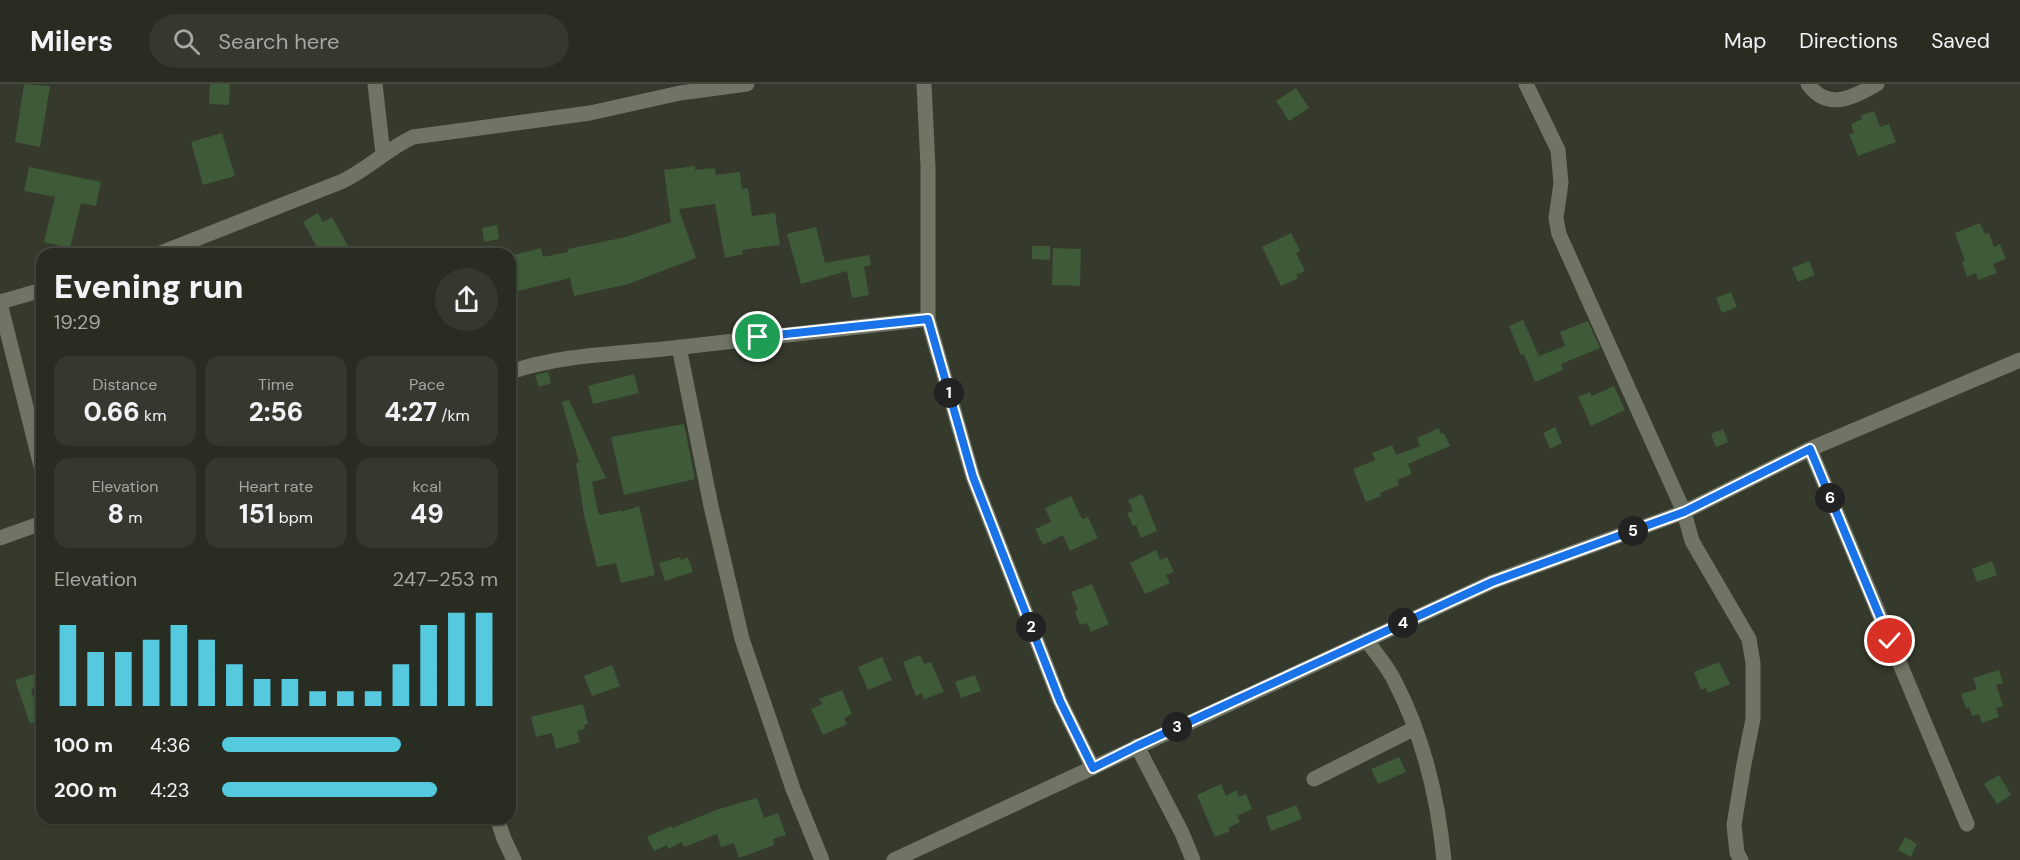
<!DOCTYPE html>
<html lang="en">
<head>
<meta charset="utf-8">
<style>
	:root { --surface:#282c21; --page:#34382e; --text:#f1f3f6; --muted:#a5a7a5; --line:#44483f; --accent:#55cadf }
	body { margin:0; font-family:"DM Sans",sans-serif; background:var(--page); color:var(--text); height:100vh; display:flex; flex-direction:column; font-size:22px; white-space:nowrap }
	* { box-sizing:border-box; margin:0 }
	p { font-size:20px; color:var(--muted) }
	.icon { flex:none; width:33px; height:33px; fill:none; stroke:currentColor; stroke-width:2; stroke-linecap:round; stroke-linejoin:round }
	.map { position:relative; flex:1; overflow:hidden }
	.panel { position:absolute; left:36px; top:164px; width:480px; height:576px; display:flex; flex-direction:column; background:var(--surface); border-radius:18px; box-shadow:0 2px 4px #0004,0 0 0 2px var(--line) }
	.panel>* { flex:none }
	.pin { position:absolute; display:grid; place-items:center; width:51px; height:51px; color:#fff; margin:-26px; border:3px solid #fff; border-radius:50%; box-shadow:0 2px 6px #0007 }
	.km { position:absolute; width:30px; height:30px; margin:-15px; border-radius:50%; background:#222; color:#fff; font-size:16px; line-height:30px; text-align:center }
	.round { display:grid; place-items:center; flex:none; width:63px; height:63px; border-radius:32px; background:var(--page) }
	.summary { display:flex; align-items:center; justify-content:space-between; height:102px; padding:0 18px }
	h1 { font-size:33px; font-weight:800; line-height:45px }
	.stats { display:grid; grid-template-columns:repeat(3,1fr); gap:9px; height:102px; padding:6px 18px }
	.stats div { display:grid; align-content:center; border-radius:15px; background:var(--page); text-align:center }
	.stats b { font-size:26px; font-weight:800 }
	.stats small { font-size:16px; font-weight:400 }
	.stats p { font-size:16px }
	.chart { height:168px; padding:12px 18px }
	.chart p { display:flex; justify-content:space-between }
	.chart svg { width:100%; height:108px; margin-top:6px; stroke:var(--accent); stroke-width:6 }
	ul { padding:0 18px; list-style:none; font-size:20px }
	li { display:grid; grid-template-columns:96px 72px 1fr; align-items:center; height:45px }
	li i { height:15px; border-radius:8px; background:var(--accent) }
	header { display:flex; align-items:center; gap:36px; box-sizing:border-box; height:84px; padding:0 30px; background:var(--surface); border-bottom:2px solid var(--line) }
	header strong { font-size:28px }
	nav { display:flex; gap:33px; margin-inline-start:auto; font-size:21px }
	.search { width:420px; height:54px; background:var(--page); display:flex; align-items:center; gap:15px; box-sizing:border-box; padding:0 21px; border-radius:33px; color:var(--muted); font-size:22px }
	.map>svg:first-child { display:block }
	.building { fill:#3e5a38 }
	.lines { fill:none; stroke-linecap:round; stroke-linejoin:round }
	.street { stroke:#6f7464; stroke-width:15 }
	.route-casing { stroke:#fff; stroke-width:12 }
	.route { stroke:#1a73e8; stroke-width:8 }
</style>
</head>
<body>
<header>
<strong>Milers</strong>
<div class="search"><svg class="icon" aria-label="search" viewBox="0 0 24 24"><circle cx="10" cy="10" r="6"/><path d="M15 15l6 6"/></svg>Search here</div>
<nav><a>Map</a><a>Directions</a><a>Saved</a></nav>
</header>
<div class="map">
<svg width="2020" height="776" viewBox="0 0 2020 776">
	<rect width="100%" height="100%" fill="#353a2c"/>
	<path class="building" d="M24 0 50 2 40 63 15 58Z
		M210 0H230L229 21 209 20Z
		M1296 4 1309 24 1289 37 1276 17Z
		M1874 27 1880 43 1889 40 1896 58 1858 72 1849 50 1854 49 1851 40 1862 35 1861 31Z
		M222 49 235 92 203 101 191 58Z
		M695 82V86L715 84 716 91 740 88 742 105 748 104 752 132 775 129 780 161 742 166 743 170 725 174 715 120 679 125 696 174 628 200 574 212 570 194 514 208 510 190V172L541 164 543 173 568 168V165L626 153 671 138 664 86Z
		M29 83 101 98 96 122 81 119 70 164 44 158 55 113 24 107Z
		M318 129 323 138 332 133 350 166 343 170H321L303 138Z
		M1980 139 1985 150 1989 149 1994 163 2000 160 2006 175 1993 180 1997 189 1978 196 1976 189 1967 193 1962 178 1965 177 1955 149Z
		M497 141 499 155 484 158 482 144Z
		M816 143 825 179 869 171 871 181 864 183 869 211 852 214 847 187 801 200 787 150Z
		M1291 149 1300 167 1296 169 1305 187 1296 191 1298 194 1281 202 1262 163Z
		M1032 162H1050V176L1032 175Z
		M1053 164 1081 165 1080 202 1052 201Z
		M1809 177 1815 191 1798 198 1792 184Z
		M1731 208 1737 223 1722 229 1716 214Z
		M1523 236 1539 272 1565 262 1560 248 1588 237 1600 264 1561 280 1563 286 1535 298 1524 270 1521 271 1509 242Z
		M548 288 551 299 539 303 535 291Z
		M634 290 639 309 593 320 588 302Z
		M1614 302 1625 326 1591 342 1578 313 1590 308 1592 312Z
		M569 316 606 394 592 398 598 428 600 431 621 426V428L639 422 655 491 621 499 616 479 597 483 584 431 576 379 579 378 562 318Z
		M684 340 695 395 624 411 611 353Z
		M1555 343 1562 359 1550 365 1543 349Z
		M1439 344 1441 350 1444 349 1450 362 1408 380 1412 390 1397 396 1399 401 1380 409 1381 412 1366 418 1353 385 1375 376 1372 369 1392 361 1396 371 1420 362 1417 354Z
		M1723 345 1728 358 1716 363 1711 350Z
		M1142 410 1157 447 1141 454 1136 441 1133 442 1127 429 1133 427 1128 416Z
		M1071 412 1082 435 1088 433 1098 454 1070 467 1063 451 1043 461 1035 445 1051 438 1045 424Z
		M1156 466 1160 476 1167 473 1174 488 1166 491 1170 499 1145 510 1130 479Z
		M680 473 681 476 688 473 693 488 665 497 659 479Z
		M1992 477 1997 491 1977 498 1972 485Z
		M1092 500 1109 540 1091 548 1087 539 1080 541 1075 528 1078 526 1071 508Z
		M920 571 924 580 931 578 944 608 924 615 922 609 916 612 903 578Z
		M882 573 892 596 868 606 858 583Z
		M1719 578 1730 600 1708 609 1706 604 1701 606 1694 588Z
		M612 581 620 602 592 612 584 592Z
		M1999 586 2003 599 1996 601 2003 622 1996 624 1999 633 1982 639 1979 630 1972 632 1969 623 1966 624 1961 610 1977 605 1973 594Z
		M37 589 42 602 31 605 40 636 30 640 15 596Z
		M975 591 981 607 961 614 955 598Z
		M842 606 852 630 844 634 847 640 823 651 811 625 822 620 819 615Z
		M583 620 588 640 584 641 585 645 577 647 580 658 556 665 552 649 536 653 531 633Z
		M1399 673 1406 688 1378 700 1371 685Z
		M1999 691 2011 711 1997 720 1984 700Z
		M1221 700 1226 712 1236 706 1239 713 1246 710 1252 725 1237 732 1240 738 1228 744 1230 747 1215 753 1197 711Z
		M757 714 764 734 778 729 786 751 773 755 774 761 739 774 734 759 721 763 717 750 684 763 682 758 668 765 667 761 654 767 647 753 671 742 672 744 716 726Z
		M1296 721 1302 735 1271 747 1266 733Z
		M1905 753 1917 760 1911 773 1898 766Z"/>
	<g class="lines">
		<path class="street" d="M375 0 383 70
			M924 0 928 83V235L973 393 1060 617 1093 684
			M1526 0 1558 66 1561 99 1556 134 1559 150 1684 428 1692 457 1749 555 1753 579V635L1744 680 1734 741 1737 769 1741 776
			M1808 0C1828 28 1853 13 1877 0
			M158 170 343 97C368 85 387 65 413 53L590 29 680 9 747 0
			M0 218 42 206
			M0 219 42 386
			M679 263 711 422 742 555 793 705 822 776
			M510 288C566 269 624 270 682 263 764 253 846 244 928 235
			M1810 365 1967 740
			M0 454 42 439
			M1366 556C1376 569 1388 583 1395 598 1423 652 1438 715 1444 776
			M1137 662 1182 749 1193 776
			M1314 695 1415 644
			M497 734 504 755 514 776
			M894 776 1492 498 1684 428 1810 365 2020 276"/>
	</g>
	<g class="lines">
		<g class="route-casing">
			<path id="route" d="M758 253 928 235 973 393 1060 617 1093 684 1137 662 1492 498 1684 428 1810 365 1890 557"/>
		</g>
		<use href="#route" class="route"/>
	</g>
</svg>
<div class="pin" style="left:758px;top:253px;background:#1e9e55"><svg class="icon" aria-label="arrive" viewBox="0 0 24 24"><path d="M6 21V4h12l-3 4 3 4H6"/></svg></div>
<div class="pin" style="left:1890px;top:557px;background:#d93025"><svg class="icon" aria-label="check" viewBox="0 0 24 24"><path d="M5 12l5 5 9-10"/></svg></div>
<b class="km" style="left:949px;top:309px">1</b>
<b class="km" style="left:1031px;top:543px">2</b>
<b class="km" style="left:1177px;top:643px">3</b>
<b class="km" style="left:1403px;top:539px">4</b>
<b class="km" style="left:1633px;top:447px">5</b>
<b class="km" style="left:1830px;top:414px">6</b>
<section class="panel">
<div class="summary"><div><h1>Evening run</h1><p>19:29</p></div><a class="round"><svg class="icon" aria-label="share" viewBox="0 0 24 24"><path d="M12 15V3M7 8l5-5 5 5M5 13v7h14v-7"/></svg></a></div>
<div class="stats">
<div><p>Distance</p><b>0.66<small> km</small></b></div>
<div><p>Time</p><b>2:56</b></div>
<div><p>Pace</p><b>4:27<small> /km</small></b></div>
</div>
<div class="stats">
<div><p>Elevation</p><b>8<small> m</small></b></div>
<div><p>Heart rate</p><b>151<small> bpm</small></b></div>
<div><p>kcal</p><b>49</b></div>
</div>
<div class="chart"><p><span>Elevation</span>247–253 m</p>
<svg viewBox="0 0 160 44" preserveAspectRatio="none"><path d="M5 44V11M15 44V22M25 44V22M35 44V17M45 44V11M55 44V17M65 44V27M75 44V33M85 44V33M95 44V38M105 44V38M115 44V38M125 44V27M135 44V11M145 44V6M155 44V6"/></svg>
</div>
<ul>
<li><b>100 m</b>4:36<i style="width:65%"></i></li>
<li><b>200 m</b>4:23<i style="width:78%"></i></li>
</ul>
</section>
</div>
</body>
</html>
